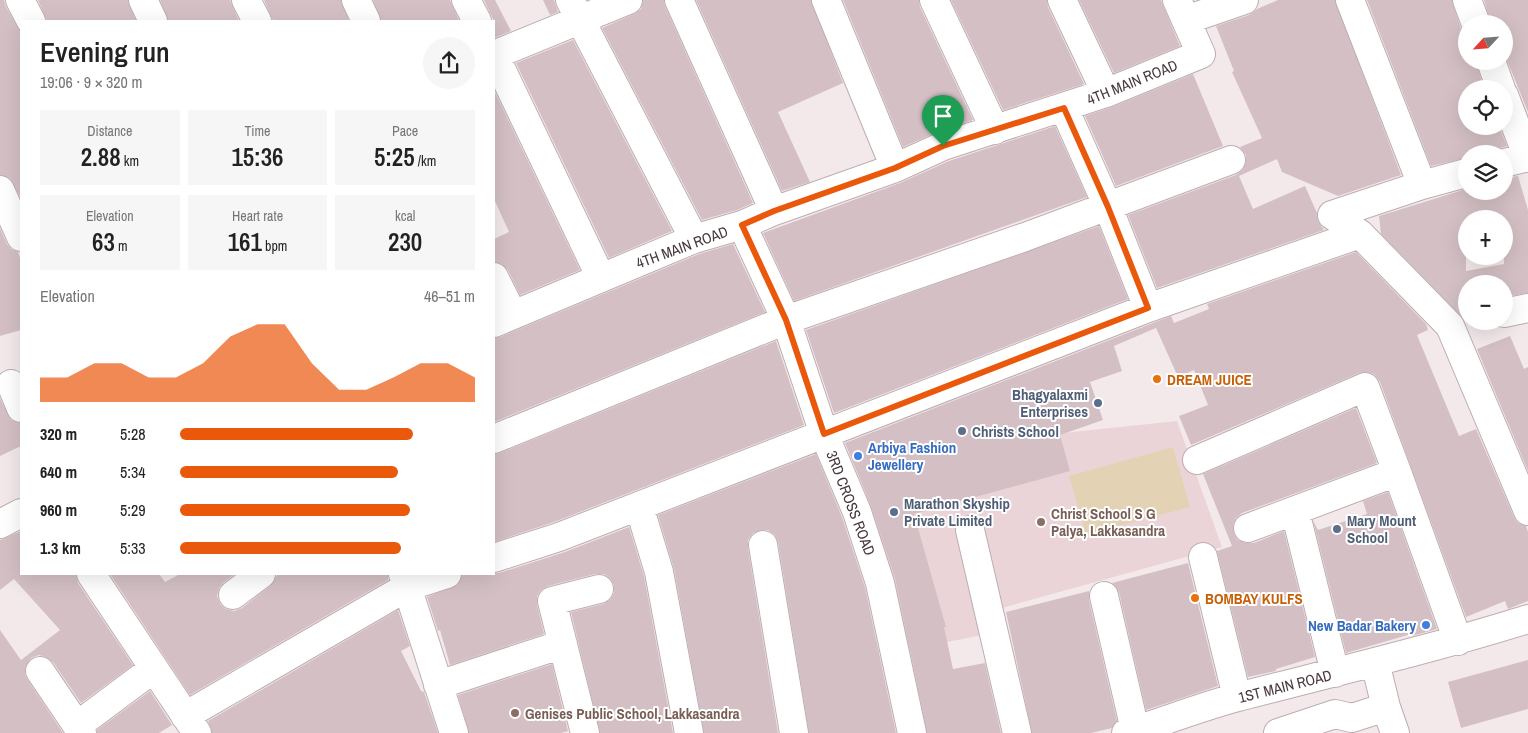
<!DOCTYPE html>
<html lang="en">
<head>
<meta charset="utf-8">
<style>
	:root { --surface:#fff; --page:#f6f6f6; --text:#222; --muted:#767676; --accent:#ea580c }
	body { margin:0; font-family:"Archivo Narrow",sans-serif; background:var(--page); color:var(--text); height:100vh; display:flex; flex-direction:column; font-size:19px; white-space:nowrap }
	* { box-sizing:border-box; margin:0 }
	p { font-size:16px; color:var(--muted) }
	.icon { flex:none; width:28px; height:28px; fill:none; stroke:currentColor; stroke-width:2; stroke-linecap:round; stroke-linejoin:round }
	.map { position:relative; flex:1; overflow:hidden }
	.side { position:absolute; left:20px; top:20px; width:475px; height:555px; display:flex; flex-direction:column; background:var(--surface); border-radius:0px; box-shadow:0 5px 20px #0002 }
	.side>* { flex:none }
	.needle { width:32px; rotate:244deg }
	.controls { position:absolute; left:1458px; top:15px; display:grid; gap:10px }
	.controls a { display:grid; place-items:center; width:55px; height:55px; border-radius:50%; background:var(--surface); box-shadow:0 5px 20px #0002; font-size:25px }
	.pin { position:absolute; display:grid; place-items:center; width:42px; height:42px; color:#fff; margin:-51px -21px; border-radius:50% 50% 50% 0; rotate:-45deg; box-shadow:0 0 5px #0007 }
	.pin .icon { rotate:45deg }
	.round { display:grid; place-items:center; flex:none; width:52px; height:52px; border-radius:26px; background:var(--page) }
	.head { display:flex; align-items:center; justify-content:space-between; height:85px; padding:0 20px }
	h1 { font-size:28px; font-weight:600; line-height:38px }
	.metrics { display:grid; grid-template-columns:repeat(3,1fr); gap:8px; height:85px; padding:5px 20px }
	.metrics div { display:grid; align-content:center; border-radius:0px; background:var(--page); text-align:center }
	.metrics b { font-size:25px; font-weight:600 }
	.metrics small { font-size:14px; font-weight:400 }
	.metrics p { font-size:14px }
	.chart { height:140px; padding:10px 20px }
	.chart p { display:flex; justify-content:space-between }
	.chart svg { width:100%; height:90px; margin-top:5px; fill:var(--accent); opacity:.7 }
	ul { padding:0 20px; list-style:none; font-size:16px }
	li { display:grid; grid-template-columns:80px 60px 1fr; align-items:center; height:38px }
	li i { height:12px; border-radius:6px; background:var(--accent) }
	.map>svg:first-child { display:block }
	.education { fill:#ebd4d7 }
	.green { fill:#e4d2b5 }
	.building { fill:#d4c0c4; fill-rule:evenodd }
	.lines { fill:none; stroke-linecap:round; stroke-linejoin:round }
	.minor-casing { stroke:#beadb0; stroke-width:30 }
	.minor { stroke:#fff; stroke-width:28 }
	.route-casing { stroke:#fff; stroke-width:10 }
	.route { stroke:#ea580c; stroke-width:6 }
	.food-dot { fill:#e8710a; stroke:#fff; stroke-width:2 }
	.service-dot { fill:#5c6f8a; stroke:#fff; stroke-width:2 }
	.shop-dot { fill:#3f7fe0; stroke:#fff; stroke-width:2 }
	.education-dot { fill:#8d6e63; stroke:#fff; stroke-width:2 }
	.labels { text-anchor:middle; dominant-baseline:central; stroke-width:4; stroke-linejoin:round; paint-order:stroke }
	.street-label { font-size:15px; fill:#47383b; stroke:#fff }
	.food-label { font-size:15px; font-weight:bold; fill:#c56008; stroke:#fff; text-anchor:start }
	.service-label { font-size:15px; font-weight:bold; fill:#4e5e75; stroke:#fff; text-anchor:start }
	.shop-label { font-size:15px; font-weight:bold; fill:#366cbe; stroke:#fff; text-anchor:start }
	.education-label { font-size:15px; font-weight:bold; fill:#785e54; stroke:#fff; text-anchor:start }
</style>
</head>
<body>
<div class="map">
<svg width="1528" height="733" viewBox="0 0 1528 733">
	<rect width="100%" height="100%" fill="#f3e9eb"/>
	<path class="education" d="M1177 421 1222 547 1002 608 1007 630 903 651 862 496 1044 435Z"/>
	<path class="green" d="M1173 447 1190 507 1086 535 1069 476Z"/>
	<path class="building" d="M0 0H4L6 7 21 33V199L10 178 0 175Z
		M38 0H128L136 21H47Z
		M160 0H230L239 21H168Z
		M264 0H341L349 21H273Z
		M373 0H450L459 21H381Z
		M484 0H495L511 31 494 38V21Z
		M543 0H554L558 12 550 15Z
		M643 0H664L665 6 753 203 737 210 702 220 602 28 634 14 641 9Z
		M696 0H811L843 83 778 112 810 182 782 191Z
		M843 0H919L920 7 973 120 937 132 903 147Z
		M951 0H1047L1048 7 1084 84 1003 110Z
		M1079 0H1161L1180 46 1114 73Z
		M1278 0H1335L1401 175 1338 196 1282 172 1277 159 1239 176 1253 209 1305 186 1317 213 1318 221 1324 230 1157 288 1128 215 1236 175 1243 170 1246 162V155L1240 147 1262 138 1232 72 1234 71 1216 26 1249 15 1257 9Z
		M1367 0H1452L1461 29 1466 36V61H1476L1484 89H1466V126H1499L1507 146 1500 148 1492 154H1466V158L1431 166Z
		M1484 0H1528V112L1504 53V24H1491Z
		M573 40 672 231 609 258 516 63Z
		M1193 74 1223 146 1116 186 1085 116 1112 107Z
		M494 90 580 270 520 295 508 270 502 264 494 262V239L509 232 494 199Z
		M1055 126 1087 197 794 301 763 233 900 183 949 161Z
		M1518 176 1528 210V293L1504 297V284H1466V316L1462 317 1381 234 1379 216 1466 189V191H1504V178ZM1466 219H1504V264L1466 271Z
		M1099 226 1128 299 834 413 806 330Z
		M0 228 7 244 11 249 18 252 21 261V330L0 336Z
		M733 244 765 312 494 422V338L500 337 699 254Z
		M1356 252 1426 324 1428 330 1417 335 1459 436 1476 429 1514 517 1518 523 1526 526 1528 532V601L1508 609 1505 601 1466 617 1380 382 1374 374 1367 372 1359 373 1191 445 1179 416 1208 405 1194 370 1178 377 1156 328 1114 346 1122 371 1090 382 1103 420 1060 435 1070 471 914 514 946 627H944L953 669 985 663 1001 733H927L895 578 871 506 845 443 1153 323 1171 316 1174 323 1209 309 1207 304Z
		M1510 336 1524 369 1528 367V471L1477 349Z
		M776 341 804 425 554 522 494 542V454L500 453Z
		M0 398 11 420 21 423V446L0 456Z
		M1356 408 1377 463 1242 513 1236 518 1233 525 1234 534 1238 540 1246 543H1254L1284 531 1315 657 1276 669V671L1248 677 1217 551 1232 546 1203 474Z
		M816 454 842 517 865 587 896 733H809L778 542 775 535 768 530H761L753 533 748 540V548L778 733H704L674 569 658 515Z
		M1388 492 1437 629 1412 636 1411 634 1346 653 1313 520 1318 530 1367 514 1363 501Z
		M629 527 644 576 673 733H600L571 612 603 604 610 600 614 593V585L610 578 604 574H595L548 586 541 590 537 596V604L544 634 450 665 440 630 438 631 427 597 458 585 462 574 499 573 565 552Z
		M21 531 20 574H76L78 583 133 665 81 703 53 662 46 657 39 655 31 658 26 665 25 673 27 679 63 733H0V630L21 660 60 630 14 579 0 590V540Z
		M1188 563 1218 686 1146 710 1119 592 1112 583Z
		M110 574H159L165 582 180 574H235L223 583 219 588 217 596 221 605 226 609 234 611 242 608 270 586 278 574H388V580L190 695Z
		M1089 591V600L1117 721 1112 728 1091 733H1032L1006 612Z
		M398 610 410 646 401 651 421 691 424 692 438 733H212L208 721Z
		M1528 660V709L1461 728 1448 682Z
		M552 664 568 731 561 733H469L458 695Z
		M150 691 172 725 159 733H97V730Z"/>
	<g class="lines">
		<g class="minor-casing">
			<path id="minor" d="M20 0 31 21
				M143 0 153 21
				M246 0 257 21
				M356 0 366 21
				M466 0 477 21
				M570 0 694 239
				M679 0 774 211
				M826 0 895 168
				M934 0 995 130
				M1062 0 1106 93
				M1350 0 1422 185
				M1467 0 1476 24
				M1186 20 1244 0
				M494 54 601 278
				M494 55 628 0
				M1491 61 1501 89
				M1504 95 1528 158
				M1064 108 1108 207 1148 308
				M1504 163 1528 157
				M0 190 21 237
				M1332 215 1360 234 1450 326 1528 511
				M1332 215 1422 185 1466 173
				M742 225 786 320 824 434 857 512 880 583 912 733
				M494 277 513 315
				M1504 313 1528 308
				M494 323 694 239 742 225 774 211 895 168 943 146 1106 93 1201 54 1177 0
				M11 384 21 408
				M494 439 786 320 1025 237 1231 160
				M1197 460 1365 387 1397 472
				M639 506 659 572 689 733
				M1295 511 1335 673
				M0 524 21 513
				M1248 528 1397 472 1458 641
				M970 530 1017 733
				M763 545 794 733
				M1203 557 1237 697
				M494 558 559 537 1148 308 1360 234
				M91 574 197 733
				M403 574 454 733
				M233 595 261 574
				M1104 596 1135 730
				M1375 662 1386 707 1395 733
				M40 671 82 733
				M438 685 563 644
				M185 716 407 587 447 574
				M78 725 153 669
				M585 733 552 601 599 589
				M1126 733C1163 722 1200 707 1238 697 1335 672 1432 649 1528 619
				M1278 733 1335 714 1352 718 1386 707"/>
		</g>
		<use href="#minor" class="minor"/>
	</g>
	<g class="lines">
		<g class="route-casing">
			<path id="route" d="M1064 108 1108 207 1148 308 824 434 786 320 742 225 774 211 895 168 943 146Z"/>
		</g>
		<use href="#route" class="route"/>
	</g>
	<g class="food-dot">
		<circle cx="1157" cy="379" r="5"/>
		<circle cx="1195" cy="598" r="5"/>
	</g>
	<g class="service-dot">
		<circle cx="1098" cy="403" r="5"/>
		<circle cx="962" cy="431" r="5"/>
		<circle cx="894" cy="512" r="5"/>
		<circle cx="1337" cy="529" r="5"/>
	</g>
	<g class="shop-dot">
		<circle cx="858" cy="456" r="5"/>
		<circle cx="1426" cy="625" r="5"/>
	</g>
	<g class="education-dot">
		<circle cx="1041" cy="522" r="5"/>
		<circle cx="515" cy="713" r="5"/>
	</g>
	<g class="labels">
		<g class="street-label">
			<text transform="translate(1132 82) rotate(-22)">4TH MAIN ROAD</text>
			<text transform="translate(682 247) rotate(-20)">4TH MAIN ROAD</text>
			<text transform="translate(851 503) rotate(69)">3RD CROSS ROAD</text>
			<text transform="translate(1285 686) rotate(-14)">1ST MAIN ROAD</text>
		</g>
		<g class="food-label">
			<text x="1167" y="379">DREAM JUICE</text>
			<text x="1205" y="598">BOMBAY KULFS</text>
		</g>
		<g class="service-label">
			<text x="1088" y="394" text-anchor="end">Bhagyalaxmi<tspan x="1088" dy="17">Enterprises</tspan></text>
			<text x="972" y="431">Christs School</text>
			<text x="904" y="503">Marathon Skyship<tspan x="904" dy="17">Private Limited</tspan></text>
			<text x="1347" y="520">Mary Mount<tspan x="1347" dy="17">School</tspan></text>
		</g>
		<g class="shop-label">
			<text x="868" y="447">Arbiya Fashion<tspan x="868" dy="17">Jewellery</tspan></text>
			<text x="1416" y="625" text-anchor="end">New Badar Bakery</text>
		</g>
		<g class="education-label">
			<text x="1051" y="513">Christ School S G<tspan x="1051" dy="17">Palya, Lakkasandra</tspan></text>
			<text x="525" y="713">Genises Public School, Lakkasandra</text>
		</g>
	</g>
</svg>
<div class="controls">
<a><svg class="needle" viewBox="-14 -14 28 28"><path d="M0-13l5 13h-10z" fill="#e53935"/><path d="M0 13l5-13h-10z" fill="#767676"/></svg></a>
<a><svg class="icon" aria-label="locate" viewBox="0 0 24 24"><circle cx="12" cy="12" r="6"/><path d="M12 2v4M12 18v4M2 12h4M18 12h4"/></svg></a>
<a><svg class="icon" aria-label="layers" viewBox="0 0 24 24"><path d="M12 4l9 5-9 5-9-5zM3 14l9 5 9-5"/></svg></a>
<a>+</a>
<a>−</a>
</div>
<div class="pin" style="left:943px;top:146px;background:#1e9e55"><svg class="icon" aria-label="arrive" viewBox="0 0 24 24"><path d="M6 21V4h12l-3 4 3 4H6"/></svg></div>
<section class="side">
<div class="head"><div><h1>Evening run</h1><p>19:06 · 9 × 320 m</p></div><a class="round"><svg class="icon" aria-label="share" viewBox="0 0 24 24"><path d="M12 15V3M7 8l5-5 5 5M5 13v7h14v-7"/></svg></a></div>
<div class="metrics">
<div><p>Distance</p><b>2.88<small> km</small></b></div>
<div><p>Time</p><b>15:36</b></div>
<div><p>Pace</p><b>5:25<small> /km</small></b></div>
</div>
<div class="metrics">
<div><p>Elevation</p><b>63<small> m</small></b></div>
<div><p>Heart rate</p><b>161<small> bpm</small></b></div>
<div><p>kcal</p><b>230</b></div>
</div>
<div class="chart"><p><span>Elevation</span>46–51 m</p>
<svg viewBox="0 0 160 44" preserveAspectRatio="none"><path d="M0 44V32L10 32L20 25L30 25L40 32L50 32L60 25L70 12L80 6L90 6L100 25L110 38L120 38L130 32L140 25L150 25L160 32V44z"/></svg>
</div>
<ul>
<li><b>320 m</b>5:28<i style="width:79%"></i></li>
<li><b>640 m</b>5:34<i style="width:74%"></i></li>
<li><b>960 m</b>5:29<i style="width:78%"></i></li>
<li><b>1.3 km</b>5:33<i style="width:75%"></i></li>
</ul>
</section>
</div>
</body>
</html>
